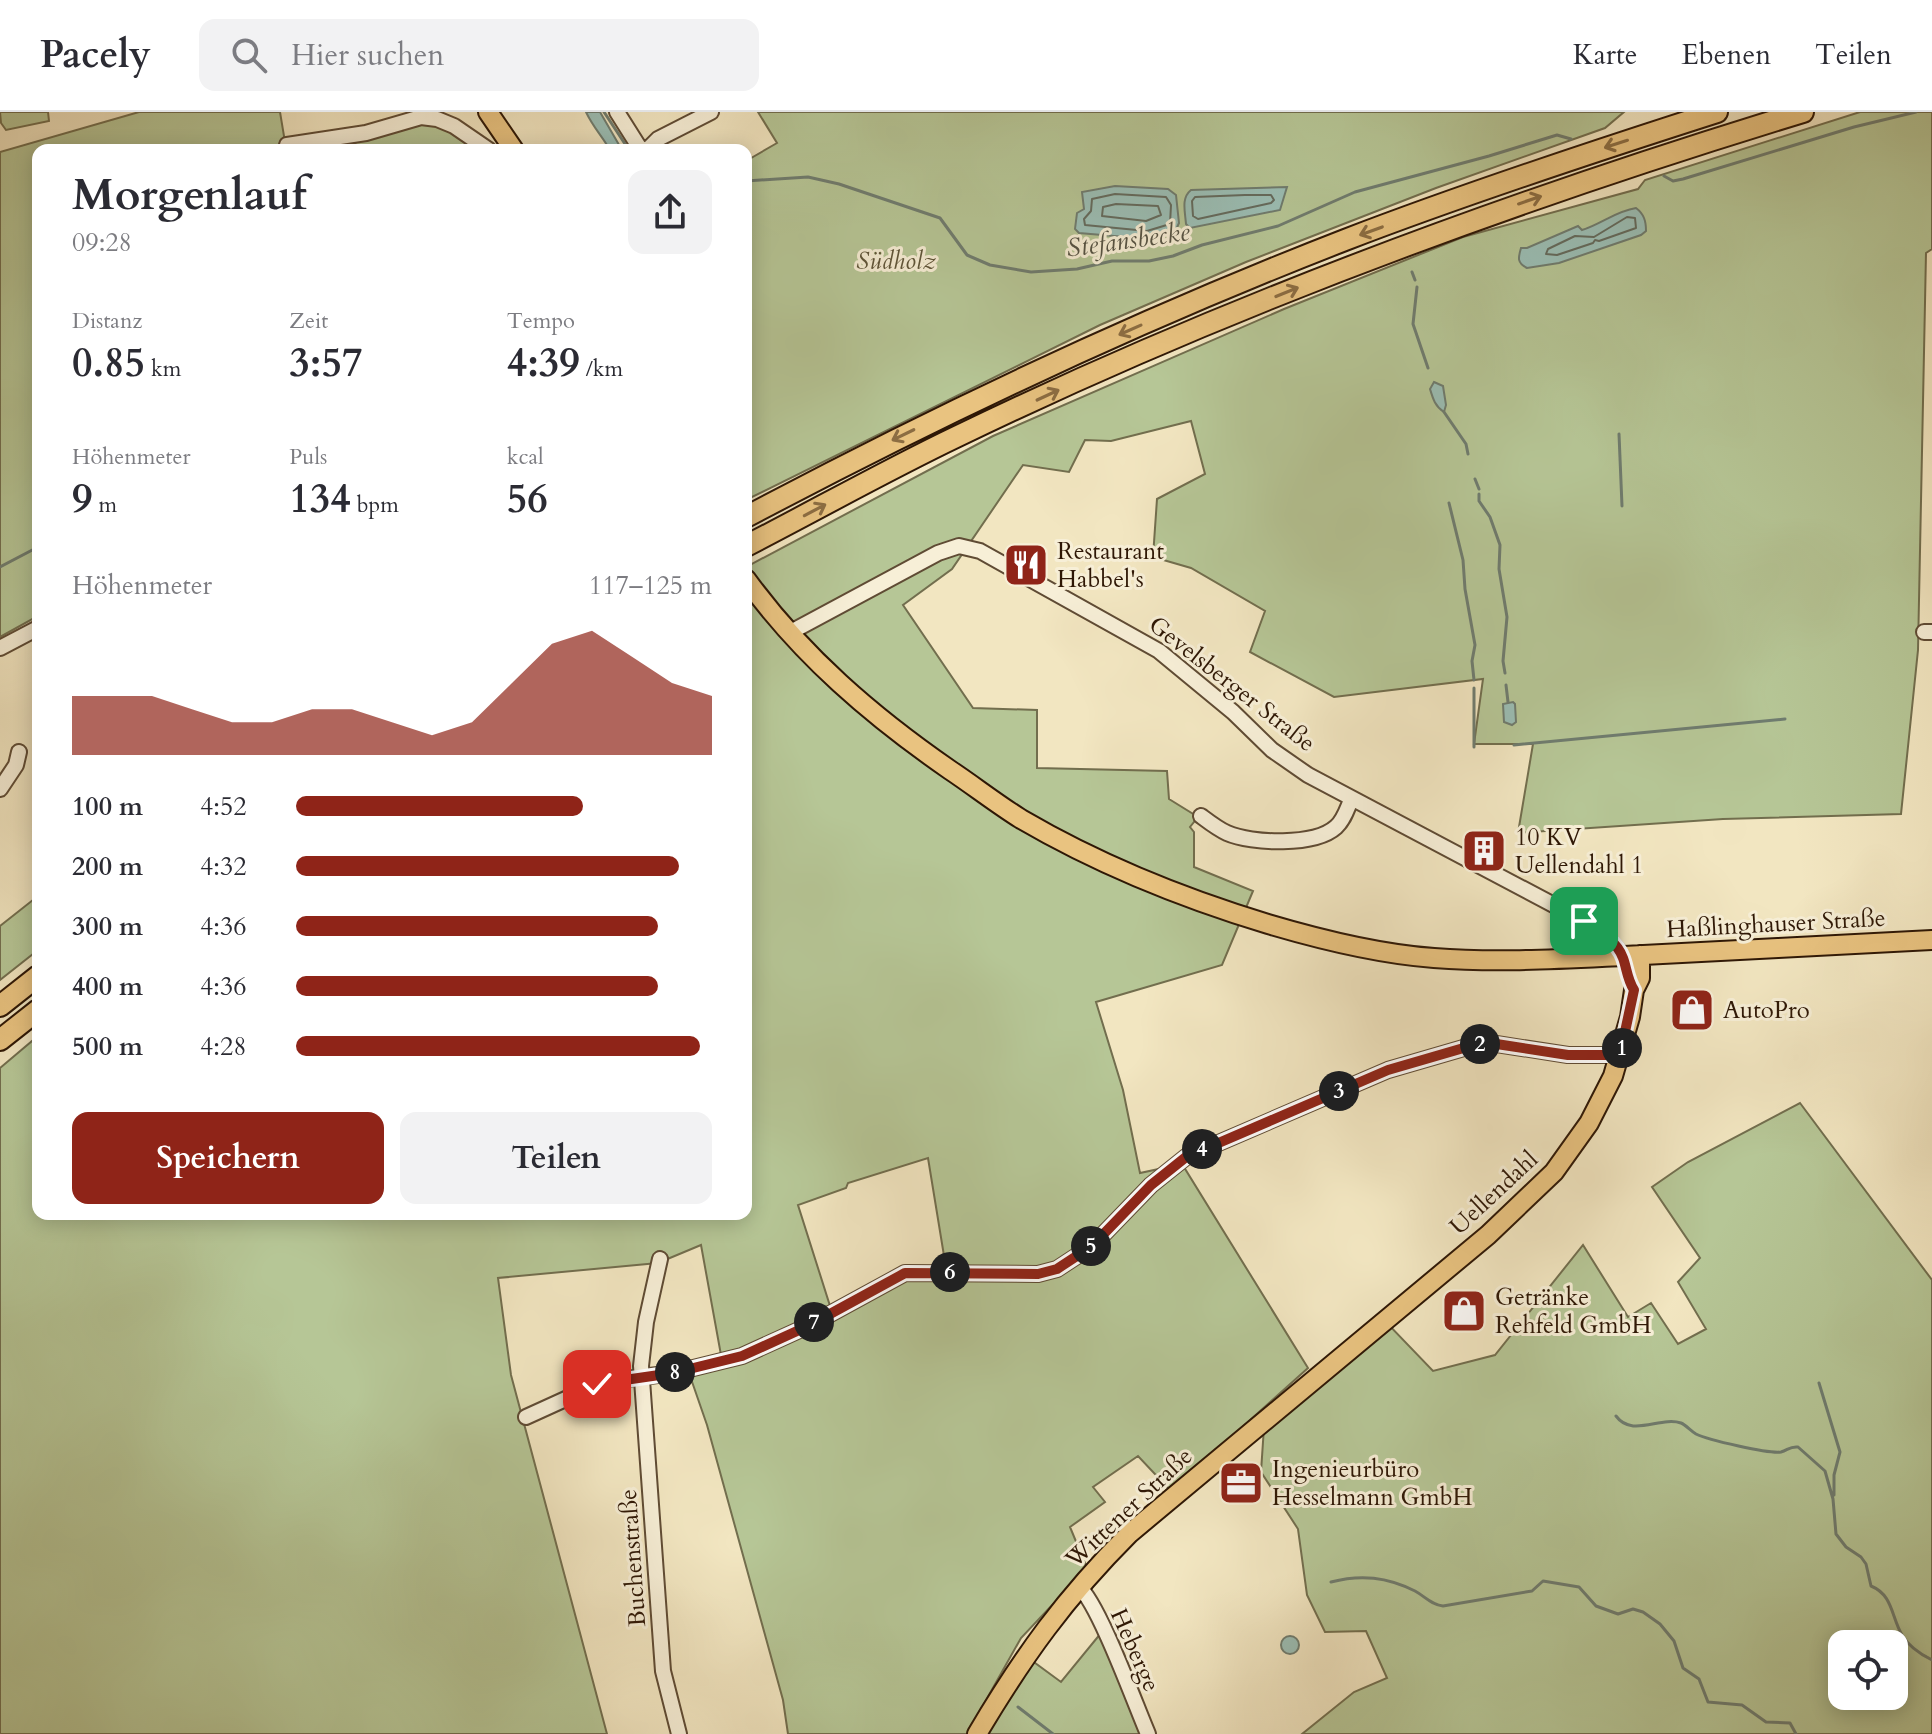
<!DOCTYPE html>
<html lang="de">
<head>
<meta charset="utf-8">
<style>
	:root { --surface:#fff; --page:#f2f2f3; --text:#2b2b33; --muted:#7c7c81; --line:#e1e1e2; --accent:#8f2418 }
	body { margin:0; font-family:Cardo,serif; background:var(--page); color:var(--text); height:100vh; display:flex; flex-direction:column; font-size:30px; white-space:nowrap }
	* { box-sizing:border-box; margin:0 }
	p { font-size:26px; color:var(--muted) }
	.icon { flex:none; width:44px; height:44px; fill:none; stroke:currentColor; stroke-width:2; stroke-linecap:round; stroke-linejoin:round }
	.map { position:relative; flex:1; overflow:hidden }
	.drawer { position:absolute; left:32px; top:32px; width:720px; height:1076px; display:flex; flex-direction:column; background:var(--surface); border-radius:16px; box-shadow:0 4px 20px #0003 }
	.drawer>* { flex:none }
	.controls { position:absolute; left:1828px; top:1518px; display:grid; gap:16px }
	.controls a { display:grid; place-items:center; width:80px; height:80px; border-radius:16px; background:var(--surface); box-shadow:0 4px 20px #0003; font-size:40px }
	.pin { position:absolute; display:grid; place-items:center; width:68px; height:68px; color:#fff; margin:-34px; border-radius:16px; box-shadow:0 4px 12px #0006 }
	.km { position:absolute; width:40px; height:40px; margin:-20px; border-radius:50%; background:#222; color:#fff; font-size:22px; line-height:40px; text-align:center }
	.round { display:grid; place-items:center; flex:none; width:84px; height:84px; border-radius:16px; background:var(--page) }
	.headline { display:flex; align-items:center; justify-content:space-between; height:136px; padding:0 40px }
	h1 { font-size:44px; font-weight:700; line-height:60px }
	.figures { display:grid; grid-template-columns:repeat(3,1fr); gap:12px; height:136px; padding:8px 40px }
	.figures div { display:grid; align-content:center }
	.figures b { font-size:40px; font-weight:700 }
	.figures small { font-size:22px; font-weight:400 }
	.figures p { font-size:22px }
	.chart { height:224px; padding:16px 40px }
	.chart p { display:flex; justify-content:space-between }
	.chart svg { width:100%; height:144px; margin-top:8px; fill:var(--accent); opacity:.7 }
	.action { display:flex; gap:16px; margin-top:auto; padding:16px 40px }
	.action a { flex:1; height:92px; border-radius:16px; background:var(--accent); color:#fff; font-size:32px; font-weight:700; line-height:92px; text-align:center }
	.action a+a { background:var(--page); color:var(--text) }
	ul { padding:0 40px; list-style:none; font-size:26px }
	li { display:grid; grid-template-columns:128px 96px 1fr; align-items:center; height:60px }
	li i { height:20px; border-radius:10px; background:var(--accent) }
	header { display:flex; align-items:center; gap:48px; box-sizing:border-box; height:112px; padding:0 40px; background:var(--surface); border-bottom:2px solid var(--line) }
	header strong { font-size:38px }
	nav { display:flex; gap:44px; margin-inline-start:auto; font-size:28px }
	.search { width:560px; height:72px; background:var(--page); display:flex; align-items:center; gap:20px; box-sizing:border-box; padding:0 28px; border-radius:16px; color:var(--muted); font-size:30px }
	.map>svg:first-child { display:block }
	.green { fill:#b6c696; stroke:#726e4e; stroke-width:2; fill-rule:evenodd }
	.water { fill:#9bbfb6; stroke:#6f7c6f; stroke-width:2 }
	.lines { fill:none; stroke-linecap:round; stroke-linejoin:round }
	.shore { stroke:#646b5e; stroke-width:2 }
	.stream { stroke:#6f7c6f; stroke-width:3 }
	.minor-casing { stroke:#5f4b34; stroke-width:18 }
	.major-casing { stroke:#2e1705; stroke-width:22 }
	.highway-casing { stroke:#2e1705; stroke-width:24 }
	.minor { stroke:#f7efd7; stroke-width:14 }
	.major { stroke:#e9c380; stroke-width:18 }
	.highway { stroke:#e9c380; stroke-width:20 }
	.oneway { stroke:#8c6d42 }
	.route-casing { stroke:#fff; stroke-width:16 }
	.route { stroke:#8f2418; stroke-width:10 }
	.labels { text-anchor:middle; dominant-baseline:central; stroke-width:6; stroke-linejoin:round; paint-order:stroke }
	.park-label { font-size:24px; font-style:italic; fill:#5e5438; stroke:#f7efd7 }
	.poi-label { font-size:24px; fill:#2e1705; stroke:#f7efd7; text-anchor:start }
	.street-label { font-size:24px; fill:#2e1705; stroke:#f7efd7 }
	.water-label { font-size:26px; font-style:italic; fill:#545243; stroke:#f7efd7 }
</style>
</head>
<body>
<header>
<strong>Pacely</strong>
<div class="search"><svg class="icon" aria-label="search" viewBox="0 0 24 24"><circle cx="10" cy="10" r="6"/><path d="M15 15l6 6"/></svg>Hier suchen</div>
<nav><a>Karte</a><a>Ebenen</a><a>Teilen</a></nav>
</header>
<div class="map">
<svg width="1932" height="1622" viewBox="0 0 1932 1622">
	<rect width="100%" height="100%" fill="#f2e6c1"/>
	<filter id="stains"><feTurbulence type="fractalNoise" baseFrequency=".0025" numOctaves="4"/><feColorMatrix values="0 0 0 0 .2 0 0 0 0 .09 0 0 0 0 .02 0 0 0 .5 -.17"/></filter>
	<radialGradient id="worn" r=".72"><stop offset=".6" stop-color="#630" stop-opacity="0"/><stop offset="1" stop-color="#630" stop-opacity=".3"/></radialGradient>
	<path class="green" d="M0 0H48L49 9 6 18 1 11Z
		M139 0H280L285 30 281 38H38V504L0 525V40Z
		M758 0H1624L1605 16 1436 76 1246 150 1100 213 746 388V49L777 31Z
		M1860 0H1932V137L1926 141 1918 538 1901 702 1723 707 1518 721 1533 632H1474L1483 567 1334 585 1250 540 1265 499 1191 456 1153 445 1157 387 1205 362 1191 309 1111 329 1085 328 1069 360 1023 353 952 457 903 493 973 596 1037 598V656L1167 659 1169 687 1198 705 1190 715 1194 720V755L1253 779 1222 853 1096 890 1123 978 1140 1061 1182 1052 1308 1256 1171 1379 1138 1344 1093 1375 1105 1390 1070 1415 1087 1456 1021 1526 967 1622H788L783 1588 707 1313 689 1261 723 1254 701 1133 658 1151 498 1166 511 1263 607 1622H0V956L38 924V1102H746V455L993 324 1284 197 1463 125 1638 77 1645 68ZM928 1046 946 1156 906 1163 831 1197 798 1093 846 1076 848 1071Z
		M429 8 486 38H359L352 26Z
		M1485 722 1500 729 1489 750 1474 742Z
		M38 784V838L0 868V814Z
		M1800 991 1932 1168V1622H1302L1354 1580 1387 1566 1366 1519 1325 1520 1307 1483 1298 1417 1261 1360 1264 1315 1387 1211 1433 1259 1495 1243 1583 1133 1628 1205 1651 1191 1678 1232 1706 1217 1678 1170 1700 1146 1652 1075 1688 1050ZM1842 1532H1894V1584H1842Z
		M1101 1521 1142 1622H987L1031 1548 1061 1570Z"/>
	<path class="water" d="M586 0H600L622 38H610C602 24 593 15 586 0Z
		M1115 74 1168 77 1176 83 1179 111 1175 120 1149 127 1079 121 1075 117 1077 101 1084 97 1082 80Z
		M1287 75 1280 98 1190 116 1186 112C1185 99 1181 86 1191 78Z
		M1636 96C1644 102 1646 109 1646 119L1641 123 1559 151 1527 156C1517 151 1518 146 1521 136H1527L1578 114 1582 118C1601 112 1616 99 1636 96Z
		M1434 270 1443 274 1446 293 1444 300C1435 294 1433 287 1430 277Z
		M1513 590 1515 592 1516 610 1512 613 1504 610 1503 592Z
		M1281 1533a9 9 0 1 1 18 0a9 9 0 1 1-18 0Z"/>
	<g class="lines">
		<path class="shore" d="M1115 82 1166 85 1171 93 1170 112 1147 119 1085 113 1084 107 1091 99 1092 87Z
			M1245 83H1271L1274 88 1271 91 1198 107 1193 104 1192 89 1195 85Z
			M1116 92 1158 94 1161 103 1146 109 1102 104 1103 95Z
			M1627 105 1635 106 1636 116 1599 129 1595 128 1593 131 1557 143 1546 142 1548 137 1575 124 1594 125Z"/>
		<path class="stream" d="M604 0 629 38
			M1664 64 1673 69 1683 67 1854 15 1916 0
			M746 69 808 65 839 72 940 106 967 143 990 153 1031 160 1077 157 1112 149H1149L1173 144 1202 133 1278 114 1355 80 1489 44 1557 23 1571 27
			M1412 160 1415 168
			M1417 175 1413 212 1428 256
			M1444 300 1466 332 1468 342
			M1619 322 1622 394
			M1475 367 1479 377
			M1479 382V389L1490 405 1500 433 1499 457 1507 505 1503 549 1505 561
			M1449 391 1463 448 1465 477 1475 533 1472 549 1474 568
			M0 455 38 435
			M1506 573 1508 590
			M1474 576V635
			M1514 633 1785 607
			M1819 1271 1840 1340 1834 1363V1383
			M1616 1304C1632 1326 1660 1304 1681 1311 1686 1313 1691 1319 1696 1322 1708 1328 1769 1342 1781 1340 1788 1338 1790 1334 1798 1335L1825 1359 1833 1387 1836 1422 1846 1435 1861 1445 1866 1452 1871 1474C1893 1483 1891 1504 1902 1523 1909 1535 1920 1542 1932 1548
			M1331 1470C1361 1462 1387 1465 1415 1479 1426 1485 1430 1492 1443 1494L1532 1479 1543 1469 1579 1475 1596 1494 1618 1502 1633 1497 1643 1500 1660 1512 1674 1529 1683 1556 1699 1567 1708 1590 1742 1593 1766 1610 1790 1611 1796 1622
			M1018 1595 1053 1622"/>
		<g class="minor-casing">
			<path id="minor" d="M617 0 641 38
				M286 38 287 33 366 21 421 5 437 7 454 14 489 38
				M647 38 658 27 711 0
				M1924 520H1932
				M789 521 938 441 959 434 980 439 1159 539 1233 600 1272 638 1308 663 1584 809 1602 820 1623 844
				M0 536 38 516
				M0 677 16 653 19 640
				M1201 704C1209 710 1218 717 1227 721 1252 732 1315 734 1336 715 1344 708 1347 697 1351 688
				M660 1147 646 1210 641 1254 663 1559 679 1622
				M526 1305 603 1270 673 1261 742 1244 808 1214 905 1161 1038 1162 1057 1157 1092 1134 1151 1073 1186 1045 1388 958 1467 935 1490 931 1568 943H1620
				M1079 1475C1099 1492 1135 1592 1148 1622"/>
		</g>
		<g class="major-casing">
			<path id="major" d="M488 0 514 38
				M746 467C802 544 872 604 950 658 974 674 997 692 1021 707 1098 752 1182 786 1268 812 1322 828 1378 842 1434 846 1497 851 1561 847 1624 844 1727 839 1829 833 1932 828
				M977 1622C1024 1543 1065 1486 1130 1421L1488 1123 1554 1060 1589 1011 1613 964 1630 905 1634 878 1640 866V843"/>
		</g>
		<g class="highway-casing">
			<path id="highway" d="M746 405C940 302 1139 208 1345 128 1467 81 1592 40 1717 0
				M746 434C816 398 885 359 956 325 1228 193 1514 88 1803 0
				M0 894 38 864
				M0 928 38 898"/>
		</g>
		<use href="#minor" class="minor"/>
		<use href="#major" class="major"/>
		<use href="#highway" class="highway"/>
	</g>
	<defs><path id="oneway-shaft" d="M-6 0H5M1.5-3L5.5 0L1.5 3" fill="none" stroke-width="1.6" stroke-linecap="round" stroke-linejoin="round" transform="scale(2)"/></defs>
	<g class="oneway">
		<use href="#oneway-shaft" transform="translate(1616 32) rotate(162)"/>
		<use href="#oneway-shaft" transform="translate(1530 88) rotate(-19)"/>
		<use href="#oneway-shaft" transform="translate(1371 119) rotate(160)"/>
		<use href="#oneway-shaft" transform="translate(1287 180) rotate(-22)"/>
		<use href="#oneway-shaft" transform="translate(1130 218) rotate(156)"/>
		<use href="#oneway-shaft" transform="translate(1048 283) rotate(-25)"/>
		<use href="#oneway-shaft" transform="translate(903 323) rotate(154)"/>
		<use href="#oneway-shaft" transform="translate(815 398) rotate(-28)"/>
	</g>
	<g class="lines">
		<g class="route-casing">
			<path id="route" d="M597 1272 673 1261 742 1244 808 1214 905 1161 1038 1162 1057 1157 1092 1134 1151 1073 1186 1045 1388 958 1467 935 1490 931 1568 943H1620L1634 878C1627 867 1627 857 1623 846 1617 829 1598 818 1584 809"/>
		</g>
		<use href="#route" class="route"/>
	</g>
	<defs>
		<g id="restaurant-square" transform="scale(2.3)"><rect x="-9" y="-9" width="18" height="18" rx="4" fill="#8f2418" stroke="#f7efd7"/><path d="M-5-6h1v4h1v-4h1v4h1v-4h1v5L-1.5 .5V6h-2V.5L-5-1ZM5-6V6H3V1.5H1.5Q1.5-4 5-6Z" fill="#fff"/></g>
		<g id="building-square" transform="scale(2.3)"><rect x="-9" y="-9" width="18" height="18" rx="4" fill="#8f2418" stroke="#f7efd7"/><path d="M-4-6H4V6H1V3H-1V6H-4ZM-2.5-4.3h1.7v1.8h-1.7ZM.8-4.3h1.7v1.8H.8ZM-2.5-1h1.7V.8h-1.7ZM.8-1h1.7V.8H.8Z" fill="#fff"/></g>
		<g id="shop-square" transform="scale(2.3)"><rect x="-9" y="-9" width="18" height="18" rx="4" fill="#8f2418" stroke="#f7efd7"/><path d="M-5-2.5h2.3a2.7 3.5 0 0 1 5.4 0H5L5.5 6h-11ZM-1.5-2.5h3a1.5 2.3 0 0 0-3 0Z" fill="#fff"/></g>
		<g id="office-square" transform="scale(2.3)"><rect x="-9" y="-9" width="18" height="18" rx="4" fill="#8f2418" stroke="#f7efd7"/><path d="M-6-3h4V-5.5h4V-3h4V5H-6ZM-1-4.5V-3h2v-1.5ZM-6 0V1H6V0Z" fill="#fff"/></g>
	</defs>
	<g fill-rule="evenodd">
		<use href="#restaurant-square" x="1026" y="453"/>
		<use href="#building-square" x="1484" y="739"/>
		<use href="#shop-square" x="1692" y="898"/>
		<use href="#shop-square" x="1464" y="1199"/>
		<use href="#office-square" x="1241" y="1371"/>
	</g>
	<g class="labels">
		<g class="park-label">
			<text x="896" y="149">Südholz</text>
		</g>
		<g class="poi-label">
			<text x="1057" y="439">Restaurant<tspan x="1057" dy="28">Habbel's</tspan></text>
			<text x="1515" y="725">10 KV<tspan x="1515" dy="28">Uellendahl 1</tspan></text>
			<text x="1723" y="898">AutoPro</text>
			<text x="1495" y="1185">Getränke<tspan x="1495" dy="28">Rehfeld GmbH</tspan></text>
			<text x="1272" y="1357">Ingenieurbüro<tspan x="1272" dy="28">Hesselmann GmbH</tspan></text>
		</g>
		<g class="street-label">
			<text transform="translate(1232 572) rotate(38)">Gevelsberger Straße</text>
			<text transform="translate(1776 812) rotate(-3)">Haßlinghauser Straße</text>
			<text transform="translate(1494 1081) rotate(-43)">Uellendahl</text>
			<text transform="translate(1129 1396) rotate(-43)">Wittener Straße</text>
			<text transform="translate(633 1446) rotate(-94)">Buchenstraße</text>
			<text transform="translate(1135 1538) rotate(66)">Heberge</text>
		</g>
		<g class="water-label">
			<text transform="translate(1128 128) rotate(-8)">Stefansbecke</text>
		</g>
	</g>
	<rect width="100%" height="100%" filter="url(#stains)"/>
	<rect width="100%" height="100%" fill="url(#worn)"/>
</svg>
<div class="controls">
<a><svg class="icon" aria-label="locate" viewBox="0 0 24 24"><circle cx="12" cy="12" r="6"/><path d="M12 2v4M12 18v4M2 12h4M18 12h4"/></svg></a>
</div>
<div class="pin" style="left:1584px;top:809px;background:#1e9e55"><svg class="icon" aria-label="arrive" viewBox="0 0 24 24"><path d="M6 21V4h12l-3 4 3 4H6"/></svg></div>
<div class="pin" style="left:597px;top:1272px;background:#d93025"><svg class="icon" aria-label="check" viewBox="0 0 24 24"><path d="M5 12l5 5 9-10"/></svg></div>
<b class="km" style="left:1622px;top:936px">1</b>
<b class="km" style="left:1480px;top:932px">2</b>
<b class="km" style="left:1339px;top:979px">3</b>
<b class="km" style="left:1202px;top:1037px">4</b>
<b class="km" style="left:1091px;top:1134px">5</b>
<b class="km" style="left:950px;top:1160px">6</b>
<b class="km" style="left:814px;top:1210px">7</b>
<b class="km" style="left:675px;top:1260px">8</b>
<section class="drawer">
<div class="headline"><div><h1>Morgenlauf</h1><p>09:28</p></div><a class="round"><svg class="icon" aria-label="share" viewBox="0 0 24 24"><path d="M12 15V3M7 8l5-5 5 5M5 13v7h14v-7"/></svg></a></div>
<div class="figures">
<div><p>Distanz</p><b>0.85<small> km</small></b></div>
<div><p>Zeit</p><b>3:57</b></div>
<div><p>Tempo</p><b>4:39<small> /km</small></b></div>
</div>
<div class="figures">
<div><p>Höhenmeter</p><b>9<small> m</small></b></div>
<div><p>Puls</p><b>134<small> bpm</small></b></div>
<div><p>kcal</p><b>56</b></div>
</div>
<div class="chart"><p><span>Höhenmeter</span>117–125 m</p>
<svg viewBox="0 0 160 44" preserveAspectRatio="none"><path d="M0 44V26L10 26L20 26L30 30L40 34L50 34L60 30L70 30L80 34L90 38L100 34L110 22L120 10L130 6L140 14L150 22L160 26V44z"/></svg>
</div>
<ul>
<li><b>100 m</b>4:52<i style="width:69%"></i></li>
<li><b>200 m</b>4:32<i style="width:92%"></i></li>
<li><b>300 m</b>4:36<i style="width:87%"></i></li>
<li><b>400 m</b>4:36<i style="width:87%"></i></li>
<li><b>500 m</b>4:28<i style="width:97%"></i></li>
</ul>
<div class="action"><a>Speichern</a><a>Teilen</a></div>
</section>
</div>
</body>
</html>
